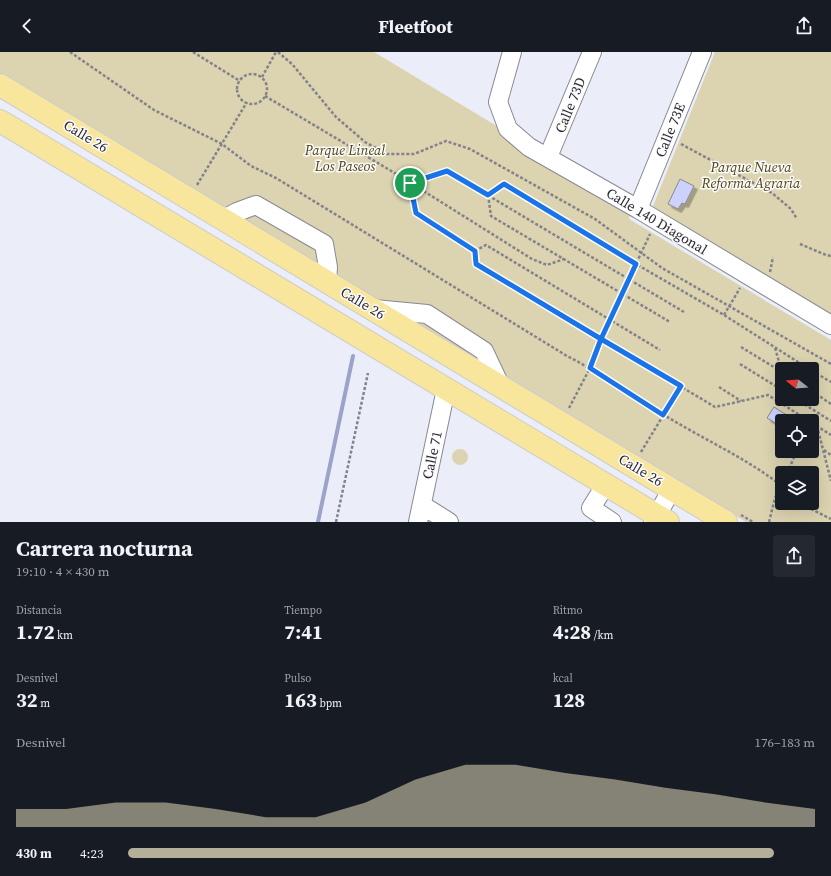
<!DOCTYPE html>
<html lang="es">
<head>
<meta charset="utf-8">
<style>
	:root { --surface:#171b24; --page:#242831; --text:#f1f3f6; --muted:#9ea1a6; --accent:#b3af99 }
	body { margin:0; font-family:"Source Serif 4",serif; background:var(--page); color:var(--text); height:100vh; display:flex; flex-direction:column; font-size:15px; white-space:nowrap }
	* { box-sizing:border-box; margin:0 }
	p { font-size:13px; color:var(--muted) }
	.icon { flex:none; width:22px; height:22px; fill:none; stroke:currentColor; stroke-width:2; stroke-linecap:round; stroke-linejoin:round }
	.map { position:relative; height:470px; overflow:hidden }
	.details { display:flex; flex-direction:column; background:var(--surface); flex:1 }
	.details>* { flex:none }
	.needle { width:26px; rotate:287deg }
	.tools { position:absolute; left:775px; top:310px; display:grid; gap:8px }
	.tools a { display:grid; place-items:center; width:44px; height:44px; border-radius:4px; background:var(--surface); box-shadow:0 4px 16px #0002; font-size:20px }
	.pin { position:absolute; display:grid; place-items:center; width:34px; height:34px; color:#fff; margin:-17px; border:2px solid #fff; border-radius:50%; box-shadow:0 1px 4px #0007 }
	.round { display:grid; place-items:center; flex:none; width:42px; height:42px; border-radius:4px; background:var(--page) }
	.overview { display:flex; align-items:center; justify-content:space-between; height:68px; padding:0 16px }
	h1 { font-size:22px; font-weight:700; line-height:30px }
	.metrics { display:grid; grid-template-columns:repeat(3,1fr); gap:6px; height:68px; padding:4px 16px }
	.metrics div { display:grid; align-content:center }
	.metrics b { font-size:20px; font-weight:700 }
	.metrics small { font-size:11px; font-weight:400 }
	.metrics p { font-size:11px }
	.chart { height:112px; padding:8px 16px }
	.chart p { display:flex; justify-content:space-between }
	.chart svg { width:100%; height:72px; margin-top:4px; fill:var(--accent); opacity:.7 }
	ul { padding:0 16px; list-style:none; font-size:13px }
	li { display:grid; grid-template-columns:64px 48px 1fr; align-items:center; height:30px }
	li i { height:10px; border-radius:5px; background:var(--accent) }
	header { display:flex; justify-content:space-between; align-items:center; height:52px; padding:0 16px; background:var(--surface); font-size:18px; font-weight:700 }
	.map>svg:first-child { display:block }
	.green { fill:#dcd3b0; fill-rule:evenodd }
	.lines { fill:none; stroke-linecap:round; stroke-linejoin:round }
	.stream { stroke:#9da2c9; stroke-width:4 }
	.building { fill:#ccd2fb; stroke:#858791; filter:url(#shadow) }
	.minor-casing { stroke:#888994; stroke-width:20 }
	.major-casing { stroke:#cccccd; stroke-width:24 }
	.path { stroke:#82838b; stroke-width:2.5; stroke-dasharray:3 2; stroke-linecap:butt }
	.minor { stroke:#fff; stroke-width:18 }
	.major { stroke:#f8e69c; stroke-width:22 }
	.route-casing { stroke:#fff; stroke-width:8 }
	.route { stroke:#1a73e8; stroke-width:5 }
	.labels { text-anchor:middle; dominant-baseline:central; stroke-width:3; stroke-linejoin:round; paint-order:stroke }
	.street-label { font-size:14px; fill:#29292e; stroke:#fbfbfd }
	.park-label { font-size:14px; font-style:italic; fill:#504411; stroke:#fbfbfd }
</style>
</head>
<body>
<header><svg class="icon" aria-label="back" viewBox="0 0 24 24"><path d="M15 5l-7 7 7 7"/></svg>Fleetfoot<svg class="icon" aria-label="share" viewBox="0 0 24 24"><path d="M12 15V3M7 8l5-5 5 5M5 13v7h14v-7"/></svg></header>
<div class="map">
<svg width="831" height="470" viewBox="0 0 831 470">
	<defs>
		<filter id="shadow"><feDropShadow dx="3.5" dy="3.5" stdDeviation="0" flood-color="#0004"/></filter>
	</defs>
	<rect width="100%" height="100%" fill="#ebedf9"/>
	<path class="green" d="M0 0H374L631 155 629 167 831 288V470H746L0 22ZM782 317H812V347H782ZM782 369H812V399H782ZM782 421H812V451H782Z
		M715 0H831V265L653 157V154Z
		M452 405a8 8 0 1 1 16 0a8 8 0 1 1-16 0Z"/>
	<g class="lines">
		<path class="stream" d="M318 470 353 304"/>
	</g>
	<path class="building" d="M680 127 694 134 685 152 682 151 678 157 668 152Z
		M774 355 793 367 792 369H782V375L767 366Z"/>
	<g class="lines">
		<g class="minor-casing">
			<path id="minor" d="M512 0 498 50 508 77 529 95 638 157 831 273
				M548 105 592 0
				M638 157 702 0
				M224 167 237 160 256 153 324 192 328 215 327 230
				M374 257 427 262 484 299 500 333
				M606 432 591 456 612 470
				M422 453 449 470
				M418 470 446 337
				M653 470 672 437"/>
		</g>
		<g class="major-casing">
			<path id="major" d="M0 33 726 470
				M0 69 668 470"/>
		</g>
		<path class="path" d="M70 0 154 58 222 92 251 114 276 126 567 304C601 321 631 344 664 363 703 387 746 406 782 434
			M193 0 240 29
			M278 0 292 12 336 65 365 90 387 102H414L446 89 470 97 595 167 662 216 831 312
			M237 37a15 15 0 1 1 30 0a15 15 0 1 1-30 0Z
			M262 25 276 0
			M265 44 398 123 532 207 547 213 564 207
			M681 92 772 141 791 157 797 167
			M197 133 247 50
			M488 143 491 164 670 270
			M489 143 504 132 636 212 724 263 809 317
			M800 192 826 203 831 204
			M475 199 486 193 660 298
			M770 220 773 205
			M684 260 447 119 410 131 415 161 475 199 476 212 715 355 768 343 809 369
			M724 263 740 236
			M741 295 782 320
			M775 296 782 320
			M740 312 782 338
			M812 319 831 330
			M719 335 741 349
			M812 339 831 352
			M796 347 831 369
			M569 356 590 316 601 287 650 182
			M812 371 831 383
			M817 374 831 429
			M824 398 831 403
			M641 400 681 334
			M787 421 797 399
			M803 451 809 456 831 467
			M741 463 753 470
			M336 470 368 321
			M769 470 775 446 782 432"/>
		<use href="#minor" class="minor"/>
		<use href="#major" class="major"/>
	</g>
	<g class="lines">
		<g class="route-casing">
			<path id="route" d="M410 131 416 161 475 199 476 212 601 287 590 316 663 363 681 334 601 287 636 212 504 132 488 143 447 119 410 131"/>
		</g>
		<use href="#route" class="route"/>
	</g>
	<g class="labels">
		<g class="street-label">
			<text transform="translate(570 53) rotate(-68)">Calle 73D</text>
			<text transform="translate(670 78) rotate(-68)">Calle 73E</text>
			<text transform="translate(86 84) rotate(31)">Calle 26</text>
			<text transform="translate(657 169) rotate(31)">Calle 140 Diagonal</text>
			<text transform="translate(363 251) rotate(31)">Calle 26</text>
			<text transform="translate(432 403) rotate(-78)">Calle 71</text>
			<text transform="translate(641 418) rotate(31)">Calle 26</text>
		</g>
		<g class="park-label">
			<text x="345" y="98">Parque Lineal<tspan x="345" dy="16">Los Paseos</tspan></text>
			<text x="751" y="115">Parque Nueva<tspan x="751" dy="16">Reforma Agraria</tspan></text>
		</g>
	</g>
</svg>
<div class="tools">
<a><svg class="needle" viewBox="-14 -14 28 28"><path d="M0-13l5 13h-10z" fill="#e53935"/><path d="M0 13l5-13h-10z" fill="#9ea1a6"/></svg></a>
<a><svg class="icon" aria-label="locate" viewBox="0 0 24 24"><circle cx="12" cy="12" r="6"/><path d="M12 2v4M12 18v4M2 12h4M18 12h4"/></svg></a>
<a><svg class="icon" aria-label="layers" viewBox="0 0 24 24"><path d="M12 4l9 5-9 5-9-5zM3 14l9 5 9-5"/></svg></a>
</div>
<div class="pin" style="left:410px;top:131px;background:#1e9e55"><svg class="icon" aria-label="arrive" viewBox="0 0 24 24"><path d="M6 21V4h12l-3 4 3 4H6"/></svg></div>
</div>
<section class="details">
<div class="overview"><div><h1>Carrera nocturna</h1><p>19:10 · 4 × 430 m</p></div><a class="round"><svg class="icon" aria-label="share" viewBox="0 0 24 24"><path d="M12 15V3M7 8l5-5 5 5M5 13v7h14v-7"/></svg></a></div>
<div class="metrics">
<div><p>Distancia</p><b>1.72<small> km</small></b></div>
<div><p>Tiempo</p><b>7:41</b></div>
<div><p>Ritmo</p><b>4:28<small> /km</small></b></div>
</div>
<div class="metrics">
<div><p>Desnivel</p><b>32<small> m</small></b></div>
<div><p>Pulso</p><b>163<small> bpm</small></b></div>
<div><p>kcal</p><b>128</b></div>
</div>
<div class="chart"><p><span>Desnivel</span>176–183 m</p>
<svg viewBox="0 0 160 44" preserveAspectRatio="none"><path d="M0 44V33L10 33L20 29L30 29L40 33L50 38L60 38L70 29L80 15L90 6L100 6L110 11L120 15L130 20L140 24L150 29L160 33V44z"/></svg>
</div>
<ul>
<li><b>430 m</b>4:23<i style="width:94%"></i></li>
</ul>
</section>
</body>
</html>
